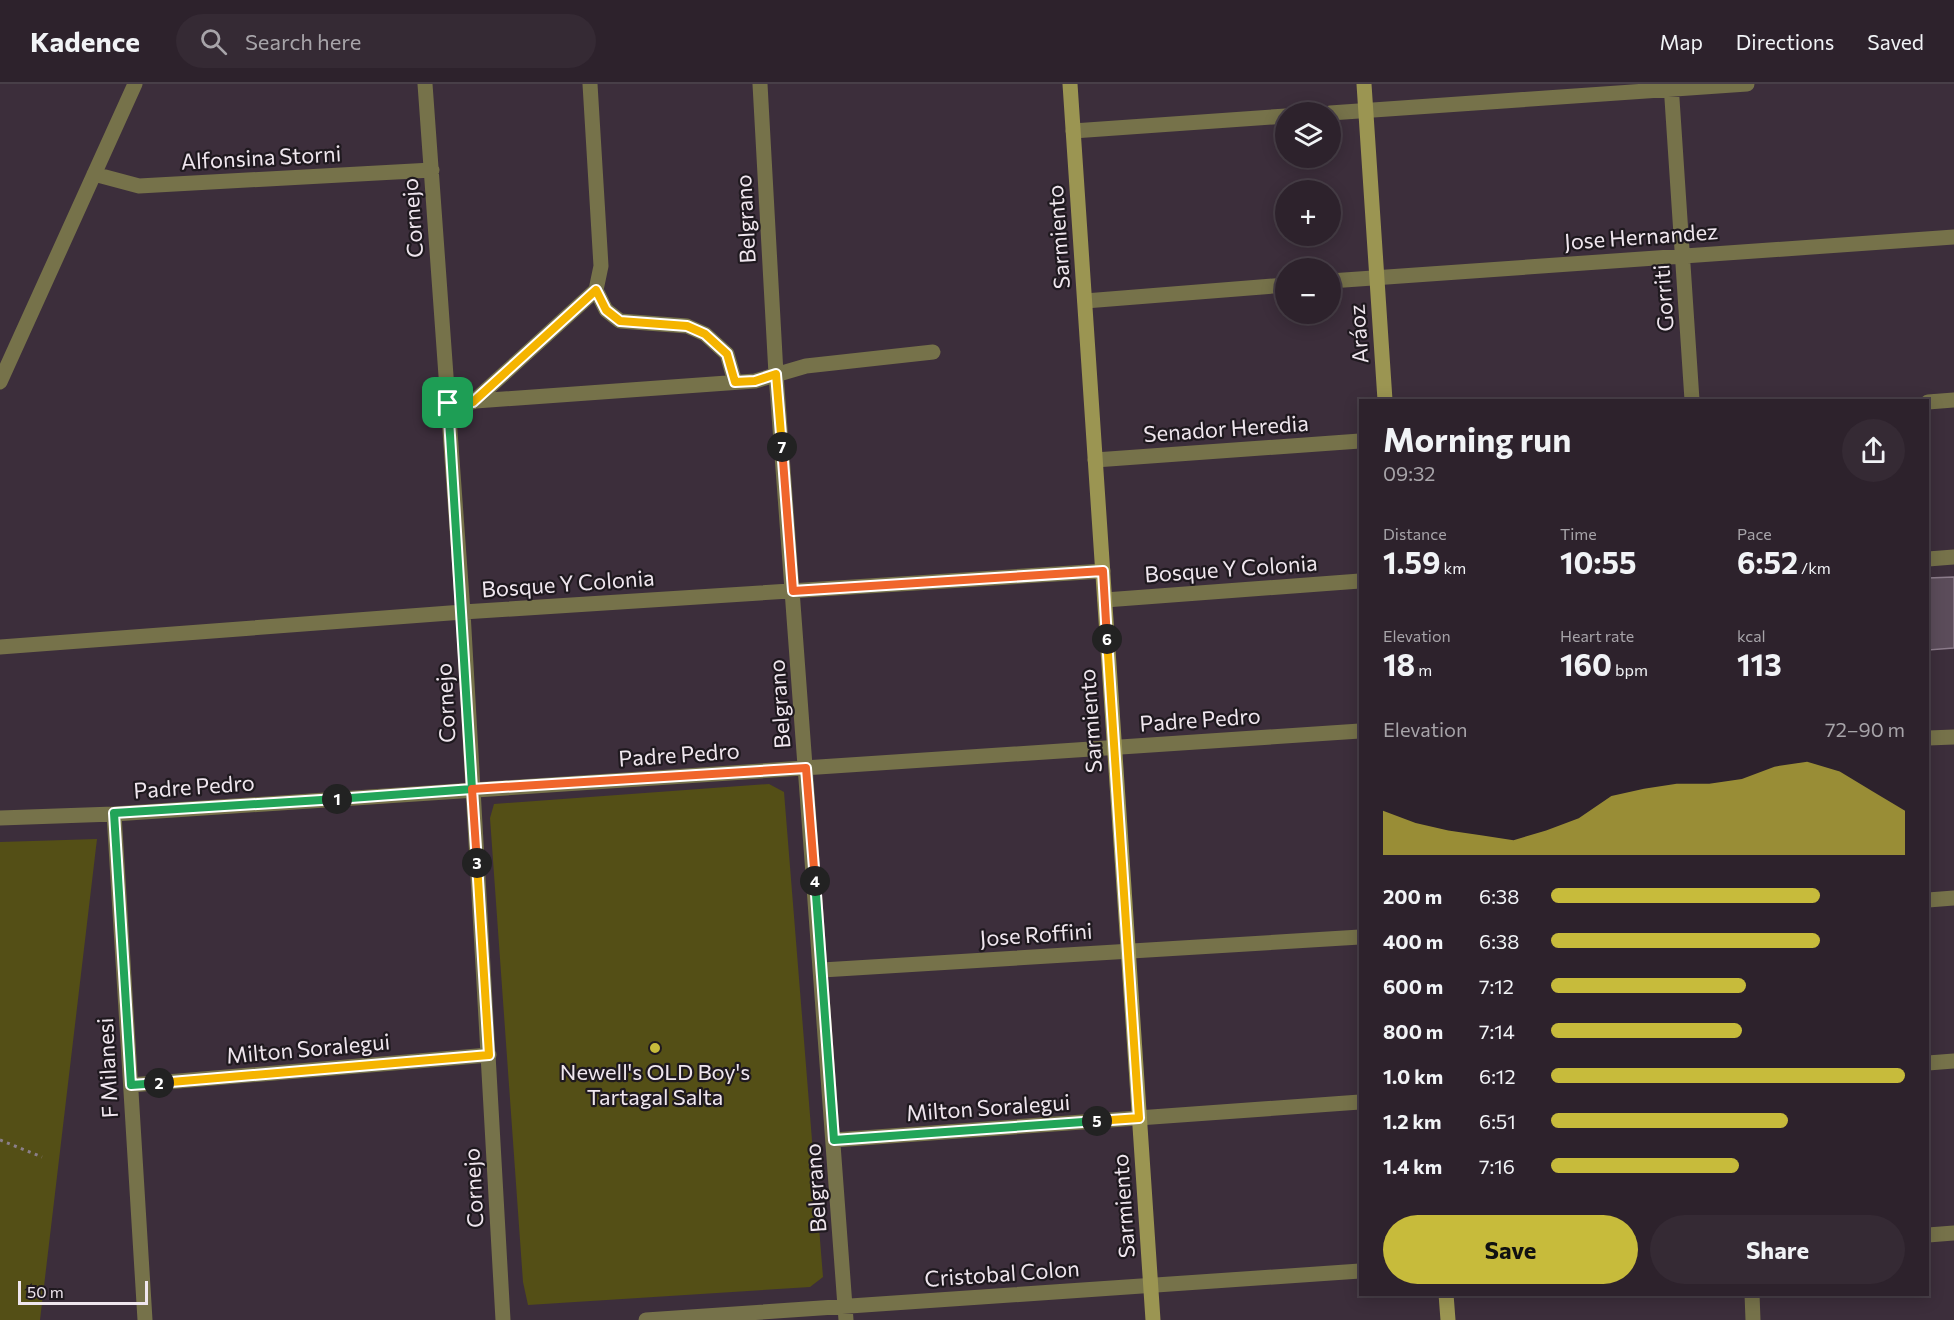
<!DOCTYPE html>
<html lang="en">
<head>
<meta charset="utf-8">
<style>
	:root { --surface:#2d222c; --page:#352a34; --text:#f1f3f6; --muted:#a7a4a9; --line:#483f48; --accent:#c7bb3b }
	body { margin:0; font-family:Commissioner,sans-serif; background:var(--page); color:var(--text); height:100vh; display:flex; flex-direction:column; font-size:22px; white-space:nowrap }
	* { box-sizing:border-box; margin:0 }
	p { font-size:20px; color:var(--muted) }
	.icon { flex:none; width:33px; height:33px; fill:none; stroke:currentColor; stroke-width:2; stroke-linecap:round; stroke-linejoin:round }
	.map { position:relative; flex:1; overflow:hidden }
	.panel { position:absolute; left:1359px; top:315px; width:570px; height:897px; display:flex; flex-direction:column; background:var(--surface); border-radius:0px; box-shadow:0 3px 15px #0003,0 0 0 2px var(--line) }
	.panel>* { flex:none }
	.tools { position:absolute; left:1275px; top:18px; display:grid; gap:12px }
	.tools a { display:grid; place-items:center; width:66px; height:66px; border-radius:50%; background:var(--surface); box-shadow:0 3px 15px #0003,0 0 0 2px var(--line); font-size:30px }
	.scale { position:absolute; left:18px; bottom:15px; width:130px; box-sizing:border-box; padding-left:6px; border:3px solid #efe6ee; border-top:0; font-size:16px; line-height:21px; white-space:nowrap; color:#efe6ee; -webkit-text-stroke:4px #1f191f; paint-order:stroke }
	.pin { position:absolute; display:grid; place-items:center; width:51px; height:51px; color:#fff; margin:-26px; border-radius:12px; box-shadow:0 3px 9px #0006 }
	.km { position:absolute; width:30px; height:30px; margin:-15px; border-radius:50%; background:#222; color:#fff; font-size:16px; line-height:30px; text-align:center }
	.round { display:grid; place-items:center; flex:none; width:63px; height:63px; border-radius:32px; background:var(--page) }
	.overview { display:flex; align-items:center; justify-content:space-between; height:102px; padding:0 24px }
	h1 { font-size:33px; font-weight:700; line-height:45px }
	.metrics { display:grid; grid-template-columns:repeat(3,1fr); gap:9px; height:102px; padding:6px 24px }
	.metrics div { display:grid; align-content:center }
	.metrics b { font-size:30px; font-weight:700 }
	.metrics small { font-size:16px; font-weight:400 }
	.metrics p { font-size:16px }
	.chart { height:168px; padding:12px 24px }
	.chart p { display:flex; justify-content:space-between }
	.chart svg { width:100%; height:108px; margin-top:6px; fill:var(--accent); opacity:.7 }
	.action { display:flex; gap:12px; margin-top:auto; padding:12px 24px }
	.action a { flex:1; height:69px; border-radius:36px; background:var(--accent); color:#111; font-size:24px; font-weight:700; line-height:69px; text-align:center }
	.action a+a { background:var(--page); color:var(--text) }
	ul { padding:0 24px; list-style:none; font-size:20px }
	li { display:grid; grid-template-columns:96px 72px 1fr; align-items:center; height:45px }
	li i { height:15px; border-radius:8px; background:var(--accent) }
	header { display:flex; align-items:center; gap:36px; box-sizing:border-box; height:84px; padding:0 30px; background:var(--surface); border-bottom:2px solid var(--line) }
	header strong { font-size:28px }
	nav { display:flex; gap:33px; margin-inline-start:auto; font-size:21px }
	.search { width:420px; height:54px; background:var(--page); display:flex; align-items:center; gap:15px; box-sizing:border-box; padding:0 21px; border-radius:33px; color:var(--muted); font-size:22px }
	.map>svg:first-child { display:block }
	.green { fill:#544f16 }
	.building { fill:#5b4c5a; stroke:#8c7c8b; stroke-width:1.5 }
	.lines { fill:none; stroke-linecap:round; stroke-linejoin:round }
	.path { stroke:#8b7f8a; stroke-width:3; stroke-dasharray:3 4.5; stroke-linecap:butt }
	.street { stroke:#76724a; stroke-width:15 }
	.secondary { stroke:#9b9552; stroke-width:15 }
	.split-1-casing { stroke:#fff; stroke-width:12 }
	.split-2-casing { stroke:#fff; stroke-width:12 }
	.split-3-casing { stroke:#fff; stroke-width:12 }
	.split-4-casing { stroke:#fff; stroke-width:12 }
	.split-5-casing { stroke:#fff; stroke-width:12 }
	.split-6-casing { stroke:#fff; stroke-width:12 }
	.split-7-casing { stroke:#fff; stroke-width:12 }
	.split-8-casing { stroke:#fff; stroke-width:12 }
	.split-1 { stroke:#22a559; stroke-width:8 }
	.split-2 { stroke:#22a559; stroke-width:8 }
	.split-3 { stroke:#f5b400; stroke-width:8 }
	.split-4 { stroke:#f0652b; stroke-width:8 }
	.split-5 { stroke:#22a559; stroke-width:8 }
	.split-6 { stroke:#f5b400; stroke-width:8 }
	.split-7 { stroke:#f0652b; stroke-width:8 }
	.split-8 { stroke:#f5b400; stroke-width:8 }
	.poi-dot { fill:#c7bb3b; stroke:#1f191f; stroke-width:2 }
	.labels { text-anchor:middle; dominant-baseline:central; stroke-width:4.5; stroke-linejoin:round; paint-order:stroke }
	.street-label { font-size:22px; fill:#efe6ee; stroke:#1f191f }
	.poi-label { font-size:22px; fill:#efe6ee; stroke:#1f191f }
</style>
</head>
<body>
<header>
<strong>Kadence</strong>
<div class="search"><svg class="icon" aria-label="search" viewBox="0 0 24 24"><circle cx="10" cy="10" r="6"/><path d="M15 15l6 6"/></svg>Search here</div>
<nav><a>Map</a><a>Directions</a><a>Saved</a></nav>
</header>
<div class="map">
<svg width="1954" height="1236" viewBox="0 0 1954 1236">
	<rect width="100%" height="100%" fill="#3c2e3b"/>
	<path class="green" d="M769 700 784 708 823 1193 810 1203 528 1221 523 1198 490 734 494 720Z
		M97 755 40 1236H0V758Z"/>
	<path class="building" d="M1954 493V564L1928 566V494Z"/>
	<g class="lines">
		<path class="path" d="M0 1056 42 1073"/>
		<path class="street" d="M425 0 463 528 503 1236
			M760 0 776 290 846 1236
			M1671 0 1692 316
			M1330 29 1747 0
			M1073 47 1286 32
			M94 90 139 102 432 86
			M1330 197 1954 153
			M596 206 606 226 620 237 687 242 705 250 727 270 735 298
			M1085 217 1286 201
			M0 298 135 0
			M473 318 596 206 601 182 590 0
			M1928 318 1954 316
			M448 319 755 297 806 282 933 268
			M1095 376 1360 357
			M1928 475 1954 473
			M1105 516 1360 497
			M0 563 463 528 1103 487
			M1928 654 1954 653
			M114 730 145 1236
			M0 734 114 730 1360 647
			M1928 816 1954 814
			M822 886 1360 853
			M1928 979 1954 977
			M131 1001 489 971
			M834 1056 1360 1018
			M1928 1151 1954 1149
			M1752 1210 1753 1236
			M646 1236 1360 1187"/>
		<path class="secondary" d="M1070 0 1153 1236
			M1364 0 1385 316
			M1446 1210 1448 1236"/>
	</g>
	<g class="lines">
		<g class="split-1-casing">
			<path id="split-1" d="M337 715 472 705 448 319"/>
		</g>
		<g class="split-2-casing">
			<path id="split-2" d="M159 999 131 1001 114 729 337 715"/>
		</g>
		<g class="split-3-casing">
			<path id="split-3" d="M159 999 489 971 477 779"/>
		</g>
		<g class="split-4-casing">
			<path id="split-4" d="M477 779 472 705 806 684 815 797"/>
		</g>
		<g class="split-5-casing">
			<path id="split-5" d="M815 797 834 1056 1097 1037"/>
		</g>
		<g class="split-6-casing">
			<path id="split-6" d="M1097 1037 1139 1034 1107 555"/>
		</g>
		<g class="split-7-casing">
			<path id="split-7" d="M782 363 793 507 1103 487 1107 555"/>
		</g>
		<g class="split-8-casing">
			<path id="split-8" d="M448 319 473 318 596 206 606 226 620 237 687 242 705 250 727 270 735 298 755 297 776 290 782 363"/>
		</g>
		<use href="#split-1" class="split-1"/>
		<use href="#split-2" class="split-2"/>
		<use href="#split-3" class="split-3"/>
		<use href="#split-4" class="split-4"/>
		<use href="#split-5" class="split-5"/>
		<use href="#split-6" class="split-6"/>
		<use href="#split-7" class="split-7"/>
		<use href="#split-8" class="split-8"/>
	</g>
	<circle class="poi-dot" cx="655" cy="964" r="6"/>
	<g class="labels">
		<g class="street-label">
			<text transform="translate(261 73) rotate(-3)">Alfonsina Storni</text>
			<text transform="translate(412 134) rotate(-94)">Cornejo</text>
			<text transform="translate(745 135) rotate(-93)">Belgrano</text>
			<text transform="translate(1641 152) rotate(-4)">Jose Hernandez</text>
			<text transform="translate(1058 153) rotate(-94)">Sarmiento</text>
			<text transform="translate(1663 214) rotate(-94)">Gorriti</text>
			<text transform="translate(1358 250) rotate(-94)">Aráoz</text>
			<text transform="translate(1226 344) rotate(-4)">Senador Heredia</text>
			<text transform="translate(1231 484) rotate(-4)">Bosque Y Colonia</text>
			<text transform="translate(568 499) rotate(-4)">Bosque Y Colonia</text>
			<text transform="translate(445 619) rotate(-93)">Cornejo</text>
			<text transform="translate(779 620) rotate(-94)">Belgrano</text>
			<text transform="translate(1200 635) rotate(-4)">Padre Pedro</text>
			<text transform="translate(1090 637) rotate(-94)">Sarmiento</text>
			<text transform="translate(679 670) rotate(-4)">Padre Pedro</text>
			<text transform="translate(194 702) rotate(-4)">Padre Pedro</text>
			<text transform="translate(1036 850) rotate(-4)">Jose Roffini</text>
			<text transform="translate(308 964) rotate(-5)">Milton Soralegui</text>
			<text transform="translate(107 984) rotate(-93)">F Milanesi</text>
			<text transform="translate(988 1023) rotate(-4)">Milton Soralegui</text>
			<text transform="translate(473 1104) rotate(-93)">Cornejo</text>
			<text transform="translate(815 1104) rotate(-94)">Belgrano</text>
			<text transform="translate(1123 1122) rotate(-94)">Sarmiento</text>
			<text transform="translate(1002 1189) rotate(-4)">Cristobal Colon</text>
		</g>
		<g class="poi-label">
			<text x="655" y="987">Newell's OLD Boy's<tspan x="655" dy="25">Tartagal Salta</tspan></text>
		</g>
	</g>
</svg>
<div class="tools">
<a><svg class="icon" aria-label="layers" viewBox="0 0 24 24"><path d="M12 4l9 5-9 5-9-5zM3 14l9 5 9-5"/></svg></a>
<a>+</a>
<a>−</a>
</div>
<div class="scale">50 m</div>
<div class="pin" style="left:448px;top:319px;background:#1e9e55"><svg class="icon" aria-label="arrive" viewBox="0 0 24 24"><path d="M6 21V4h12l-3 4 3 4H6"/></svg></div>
<b class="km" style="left:337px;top:715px">1</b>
<b class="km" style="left:159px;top:999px">2</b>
<b class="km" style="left:477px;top:779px">3</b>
<b class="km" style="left:815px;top:797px">4</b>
<b class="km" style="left:1097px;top:1037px">5</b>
<b class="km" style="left:1107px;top:555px">6</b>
<b class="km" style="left:782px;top:363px">7</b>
<section class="panel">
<div class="overview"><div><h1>Morning run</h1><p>09:32</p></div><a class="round"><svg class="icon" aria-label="share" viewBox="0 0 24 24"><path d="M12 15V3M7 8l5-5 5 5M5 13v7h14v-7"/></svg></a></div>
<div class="metrics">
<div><p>Distance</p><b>1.59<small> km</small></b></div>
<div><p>Time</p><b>10:55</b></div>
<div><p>Pace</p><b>6:52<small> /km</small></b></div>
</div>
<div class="metrics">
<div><p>Elevation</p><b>18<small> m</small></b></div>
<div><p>Heart rate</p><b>160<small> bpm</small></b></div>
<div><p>kcal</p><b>113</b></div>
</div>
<div class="chart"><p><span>Elevation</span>72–90 m</p>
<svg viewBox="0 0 160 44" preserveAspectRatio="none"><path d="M0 44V26L10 31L20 34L30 36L40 38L50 34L60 29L70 20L80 17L90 15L100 15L110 13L120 8L130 6L140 10L150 18L160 26V44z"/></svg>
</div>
<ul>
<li><b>200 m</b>6:38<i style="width:76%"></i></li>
<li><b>400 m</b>6:38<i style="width:76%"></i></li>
<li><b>600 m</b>7:12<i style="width:55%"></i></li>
<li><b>800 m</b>7:14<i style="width:54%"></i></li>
<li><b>1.0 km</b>6:12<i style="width:100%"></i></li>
<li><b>1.2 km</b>6:51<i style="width:67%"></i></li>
<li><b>1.4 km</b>7:16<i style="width:53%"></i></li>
</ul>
<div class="action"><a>Save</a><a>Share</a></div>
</section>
</div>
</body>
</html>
